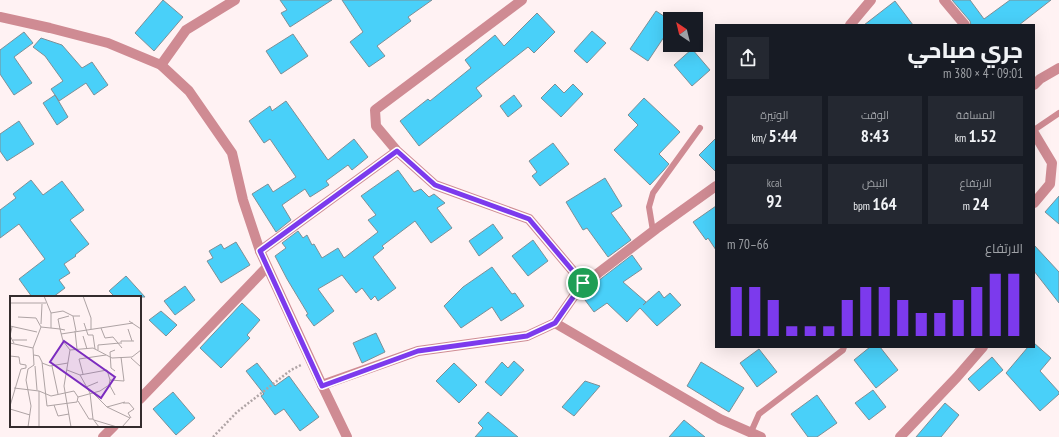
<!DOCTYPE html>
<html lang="ar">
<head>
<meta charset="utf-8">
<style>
	:root { --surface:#171b24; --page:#242831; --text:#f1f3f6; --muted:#9ea1a6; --accent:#7c3aed }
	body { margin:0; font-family:"PT Sans Narrow",Cairo,sans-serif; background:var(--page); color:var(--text); direction:rtl; height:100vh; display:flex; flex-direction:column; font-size:15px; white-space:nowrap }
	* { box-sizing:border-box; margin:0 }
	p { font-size:13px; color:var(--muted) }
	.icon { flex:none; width:22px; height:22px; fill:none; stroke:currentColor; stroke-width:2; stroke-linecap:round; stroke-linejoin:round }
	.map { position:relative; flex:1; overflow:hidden; direction:ltr }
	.details { position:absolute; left:715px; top:24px; width:320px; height:324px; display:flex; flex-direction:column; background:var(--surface); border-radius:0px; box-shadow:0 4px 16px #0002; direction:rtl }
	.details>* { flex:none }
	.needle { width:26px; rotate:325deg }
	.buttons { position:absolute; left:663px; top:12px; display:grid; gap:8px }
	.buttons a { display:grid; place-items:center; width:40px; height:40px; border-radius:0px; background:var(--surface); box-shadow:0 4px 16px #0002; font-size:20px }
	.pin { position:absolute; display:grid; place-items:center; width:34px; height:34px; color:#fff; margin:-17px; border:2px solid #fff; border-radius:50%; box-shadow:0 1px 4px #0007 }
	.round { display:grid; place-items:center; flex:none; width:42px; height:42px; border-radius:0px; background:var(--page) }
	.summary { display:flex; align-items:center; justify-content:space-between; height:68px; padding:0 12px }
	h1 { font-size:22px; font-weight:800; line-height:30px }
	.stats { display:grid; grid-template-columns:repeat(3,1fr); gap:6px; height:68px; padding:4px 12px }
	.stats div { display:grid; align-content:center; border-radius:0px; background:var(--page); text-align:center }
	.stats b { font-size:17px; font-weight:800 }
	.stats small { font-size:11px; font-weight:400 }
	.stats p { font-size:11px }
	.chart { height:112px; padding:8px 12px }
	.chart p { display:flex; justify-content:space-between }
	.chart svg { width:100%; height:72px; margin-top:4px; stroke:var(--accent); stroke-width:6 }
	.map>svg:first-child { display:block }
	.building { fill:#49d0f9; stroke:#7d8f96 }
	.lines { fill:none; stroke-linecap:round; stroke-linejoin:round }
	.path { stroke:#afa4a5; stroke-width:2.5; stroke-dasharray:2 2; stroke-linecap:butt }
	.service { stroke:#cf8b93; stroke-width:6 }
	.minor { stroke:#cf8b93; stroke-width:10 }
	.tertiary { stroke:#cf8b93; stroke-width:10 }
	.route-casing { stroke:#fff; stroke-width:8 }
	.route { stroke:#7c3aed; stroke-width:5 }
	.inset-road { fill:none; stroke:#aea3a4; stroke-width:1 }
	.view { fill:#7b2cbf; fill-opacity:0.15; stroke:#7b2cbf; stroke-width:2 }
	.inset-edge { fill:none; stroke:#342c2d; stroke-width:2 }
</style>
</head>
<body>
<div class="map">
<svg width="1059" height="437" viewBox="0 0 1059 437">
	<rect width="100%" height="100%" fill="#fff2f3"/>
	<path class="building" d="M163 0 183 17 154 51 135 33Z
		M280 0H332L290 27 281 13 287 10Z
		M342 0H432L408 17 411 21 377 46 385 56 369 67 350 42 363 32Z
		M952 0H970L984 19 1010 0H1051L1019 25H971L970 21Z
		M895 1 913 25H864Z
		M656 11 670 20V28L648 61 630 49Z
		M537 13 555 32 534 53 528 47 476 88 482 96 419 146 400 121 428 99 430 101 471 68 465 60 495 35 504 46Z
		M592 31 606 43 587 63 574 51Z
		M24 32 33 43 14 57 32 83 14 95 0 74V50Z
		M293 34 308 56 281 74 266 51Z
		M41 38 62 45 82 68 92 62 108 85 94 95 86 83 59 101 51 89 63 81 45 56 33 47Z
		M692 49 710 70 692 86 674 65Z
		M555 84 564 93 573 84 583 94 561 117 541 98Z
		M55 95 68 117 57 125 43 103Z
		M514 95 522 106 508 117 500 106Z
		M644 98 680 132 659 154 669 164 663 171 650 185 614 150 638 125 628 115Z
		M286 101 328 160 354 139 368 157 352 170 348 165 326 181 329 185 310 197 305 189 282 205 291 220 276 232 252 194 268 184 273 192 296 177 270 139 264 143 249 121 270 106 272 111Z
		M19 121 34 144 7 161 0 151V134Z
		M716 138V172L699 155Z
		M553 143 569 164 540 186 532 176 537 172 529 161Z
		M398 170 414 192 421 189 429 197 434 194 445 203 437 208 452 228 431 243 415 221 382 246 384 248 373 257 396 288 378 301 375 296 371 300 362 288 356 293 342 275 318 289 334 311 314 326 306 315 308 314 287 279 275 256 286 248 282 243 298 231 303 238 307 235 312 245 314 244 322 258 338 248 344 258 378 232 368 220 376 215 361 196Z
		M605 178 622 206 611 213 631 240 608 257 587 228 583 230 566 202Z
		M31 180 43 195 62 181 84 210 70 220 89 244 75 255 76 256 64 264 70 273 59 280 65 288 53 297H32L19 279 45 259 19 224 0 238V210L16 198 13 194Z
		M1059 196V224L1045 212Z
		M716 206V250L708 238 706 240 693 222Z
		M493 224 503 238 479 256 469 241Z
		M533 240 548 261 528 276 512 256Z
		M236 242 250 265 221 283 207 261 213 258 209 251 221 244 224 249Z
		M1034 245 1059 272V303L1034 271Z
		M632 255 642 269 623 282 646 302 643 305 659 291 664 298 670 293 681 305 657 326 640 308 627 322 607 303 594 312 582 296 585 291Z
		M492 267 512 294 515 293 524 306 501 321 492 307 461 328 444 306 463 287Z
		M126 276 145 297H115L109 291Z
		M185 286 195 300 175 315 164 301Z
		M242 303 260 320 247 335 250 338 221 368 200 348Z
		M161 311 177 325 166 336 149 320Z
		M376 333 385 352 362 363 353 343Z
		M1034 343 1051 358 1040 371 1059 392V394L1040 411 1006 373 1028 347H1034Z
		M870 347H880L898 370 876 388 854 360Z
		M759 349 777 372 757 387 740 363Z
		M992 357 1003 370 979 391 968 379Z
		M514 361 524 370 501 396 485 382 502 362 508 368Z
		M701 362 744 388 729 412 687 386Z
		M257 363 275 386 289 376 319 417 300 431 284 409 275 415 261 396 264 394 246 371Z
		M454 363 477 385 459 403 436 381Z
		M585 381 600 386 574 416 562 407Z
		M873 390 886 407 869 420 855 403Z
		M173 392 195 418 176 435 153 409Z
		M817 395 837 423 817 437H808L791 414Z
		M945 403 959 415 941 437H916Z
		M488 412 518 437H475L483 428 478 423Z
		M684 420 705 437H669Z"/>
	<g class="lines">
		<path class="path" d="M213 437 237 412 291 370 301 365"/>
		<path class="service" d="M1034 130 1059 113
			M653 231 649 207 653 193 700 128
			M751 432 759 414 843 350 844 347"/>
		<path class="minor" d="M522 0 375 110 376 126 397 151 435 185 529 219 583 283
			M944 0 965 25
			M850 25 871 0
			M161 65 186 30 235 0
			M1034 85 1040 79 1059 68
			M1034 133 1052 163 1050 184 1034 203
			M260 251 397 151
			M555 323 720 419 761 437
			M322 385 418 351 527 336 555 323 583 283 597 274 656 229 716 186
			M140 399 267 267
			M103 437 114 426
			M900 437 957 377 983 347"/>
		<path class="tertiary" d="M0 17 50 28 108 43 161 65 189 91 232 153 243 200 260 251 322 385 347 437"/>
	</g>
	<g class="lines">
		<g class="route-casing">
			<path id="route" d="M397 151 435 185 529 219 583 283 555 323 527 336 418 351 322 386 260 251Z"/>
		</g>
		<use href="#route" class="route"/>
	</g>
	<g transform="translate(10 296)">
		<rect width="131" height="131" fill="#fff2f3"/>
		<path class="inset-road" d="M34 0 41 17V32M73 0 81 22V33M0 7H36M41 17 53 15 63 20M8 21 26 22 31 31M119 25 131 33M74 27 78 39H83L85 53M31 28 32 8M0 30 27 36M2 31 0 40 4 47M91 32 95 42 103 41 112 52M118 33 122 45M55 34 50 33 48 23 59 20M65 35 67 53M66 35 63 20H70M51 38 123 27M73 40 77 53M3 44H17M0 47 23 52M111 48V45H124M60 54 83 52 102 62 122 61 131 54M88 54V49L110 47M105 54 100 56 101 72 105 75M24 59 29 60 32 66 37 110 67 106 68 101 90 95 99 89 100 84 114 85 111 61M0 60 9 61 10 68 16 69V72M121 62 131 71M32 67 40 70 58 67M25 70 27 94M42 70 48 98M57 74 70 79 97 74 100 84M73 78 69 63 96 59M70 79 80 97 83 123 89 131M99 88 105 99M76 91 88 86M4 92 29 95V131M29 95 41 100 64 95 68 101M82 96 97 111 115 106M68 105 79 123H83M113 107H119L124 113 118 117 121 122M44 109 48 120 59 118M0 110 11 73 16 72M97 111 120 122 112 131M0 113 20 119M84 124 107 131M18 131 21 110 16 84 18 73 24 69 23 52 31 31 50 33 53 45 60 54 54 90 61 131"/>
		<path class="view" d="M54 45 105 81 91 102 40 66Z"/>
		<rect width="131" height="131" class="inset-edge"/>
	</g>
</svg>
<div class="buttons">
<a><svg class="needle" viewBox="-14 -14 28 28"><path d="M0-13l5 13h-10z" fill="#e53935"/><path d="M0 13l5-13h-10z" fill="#9ea1a6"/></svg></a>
</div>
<div class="pin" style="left:583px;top:283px;background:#1e9e55"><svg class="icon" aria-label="arrive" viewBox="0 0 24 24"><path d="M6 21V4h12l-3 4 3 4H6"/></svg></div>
<section class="details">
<div class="summary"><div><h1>جري صباحي</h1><p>09:01 · 4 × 380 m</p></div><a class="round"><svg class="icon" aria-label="share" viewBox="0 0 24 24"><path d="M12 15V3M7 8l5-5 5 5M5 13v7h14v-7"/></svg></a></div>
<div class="stats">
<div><p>المسافة</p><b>1.52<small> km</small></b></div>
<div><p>الوقت</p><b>8:43</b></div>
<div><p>الوتيرة</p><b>5:44<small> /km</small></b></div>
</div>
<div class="stats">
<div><p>الارتفاع</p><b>24<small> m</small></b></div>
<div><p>النبض</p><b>164<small> bpm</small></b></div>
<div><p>kcal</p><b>92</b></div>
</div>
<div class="chart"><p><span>الارتفاع</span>66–70 m</p>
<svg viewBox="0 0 160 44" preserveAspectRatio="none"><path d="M5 44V14M15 44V14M25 44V22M35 44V38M45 44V38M55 44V38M65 44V22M75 44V14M85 44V14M95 44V22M105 44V30M115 44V30M125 44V22M135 44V14M145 44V6M155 44V6"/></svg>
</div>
</section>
</div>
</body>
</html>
